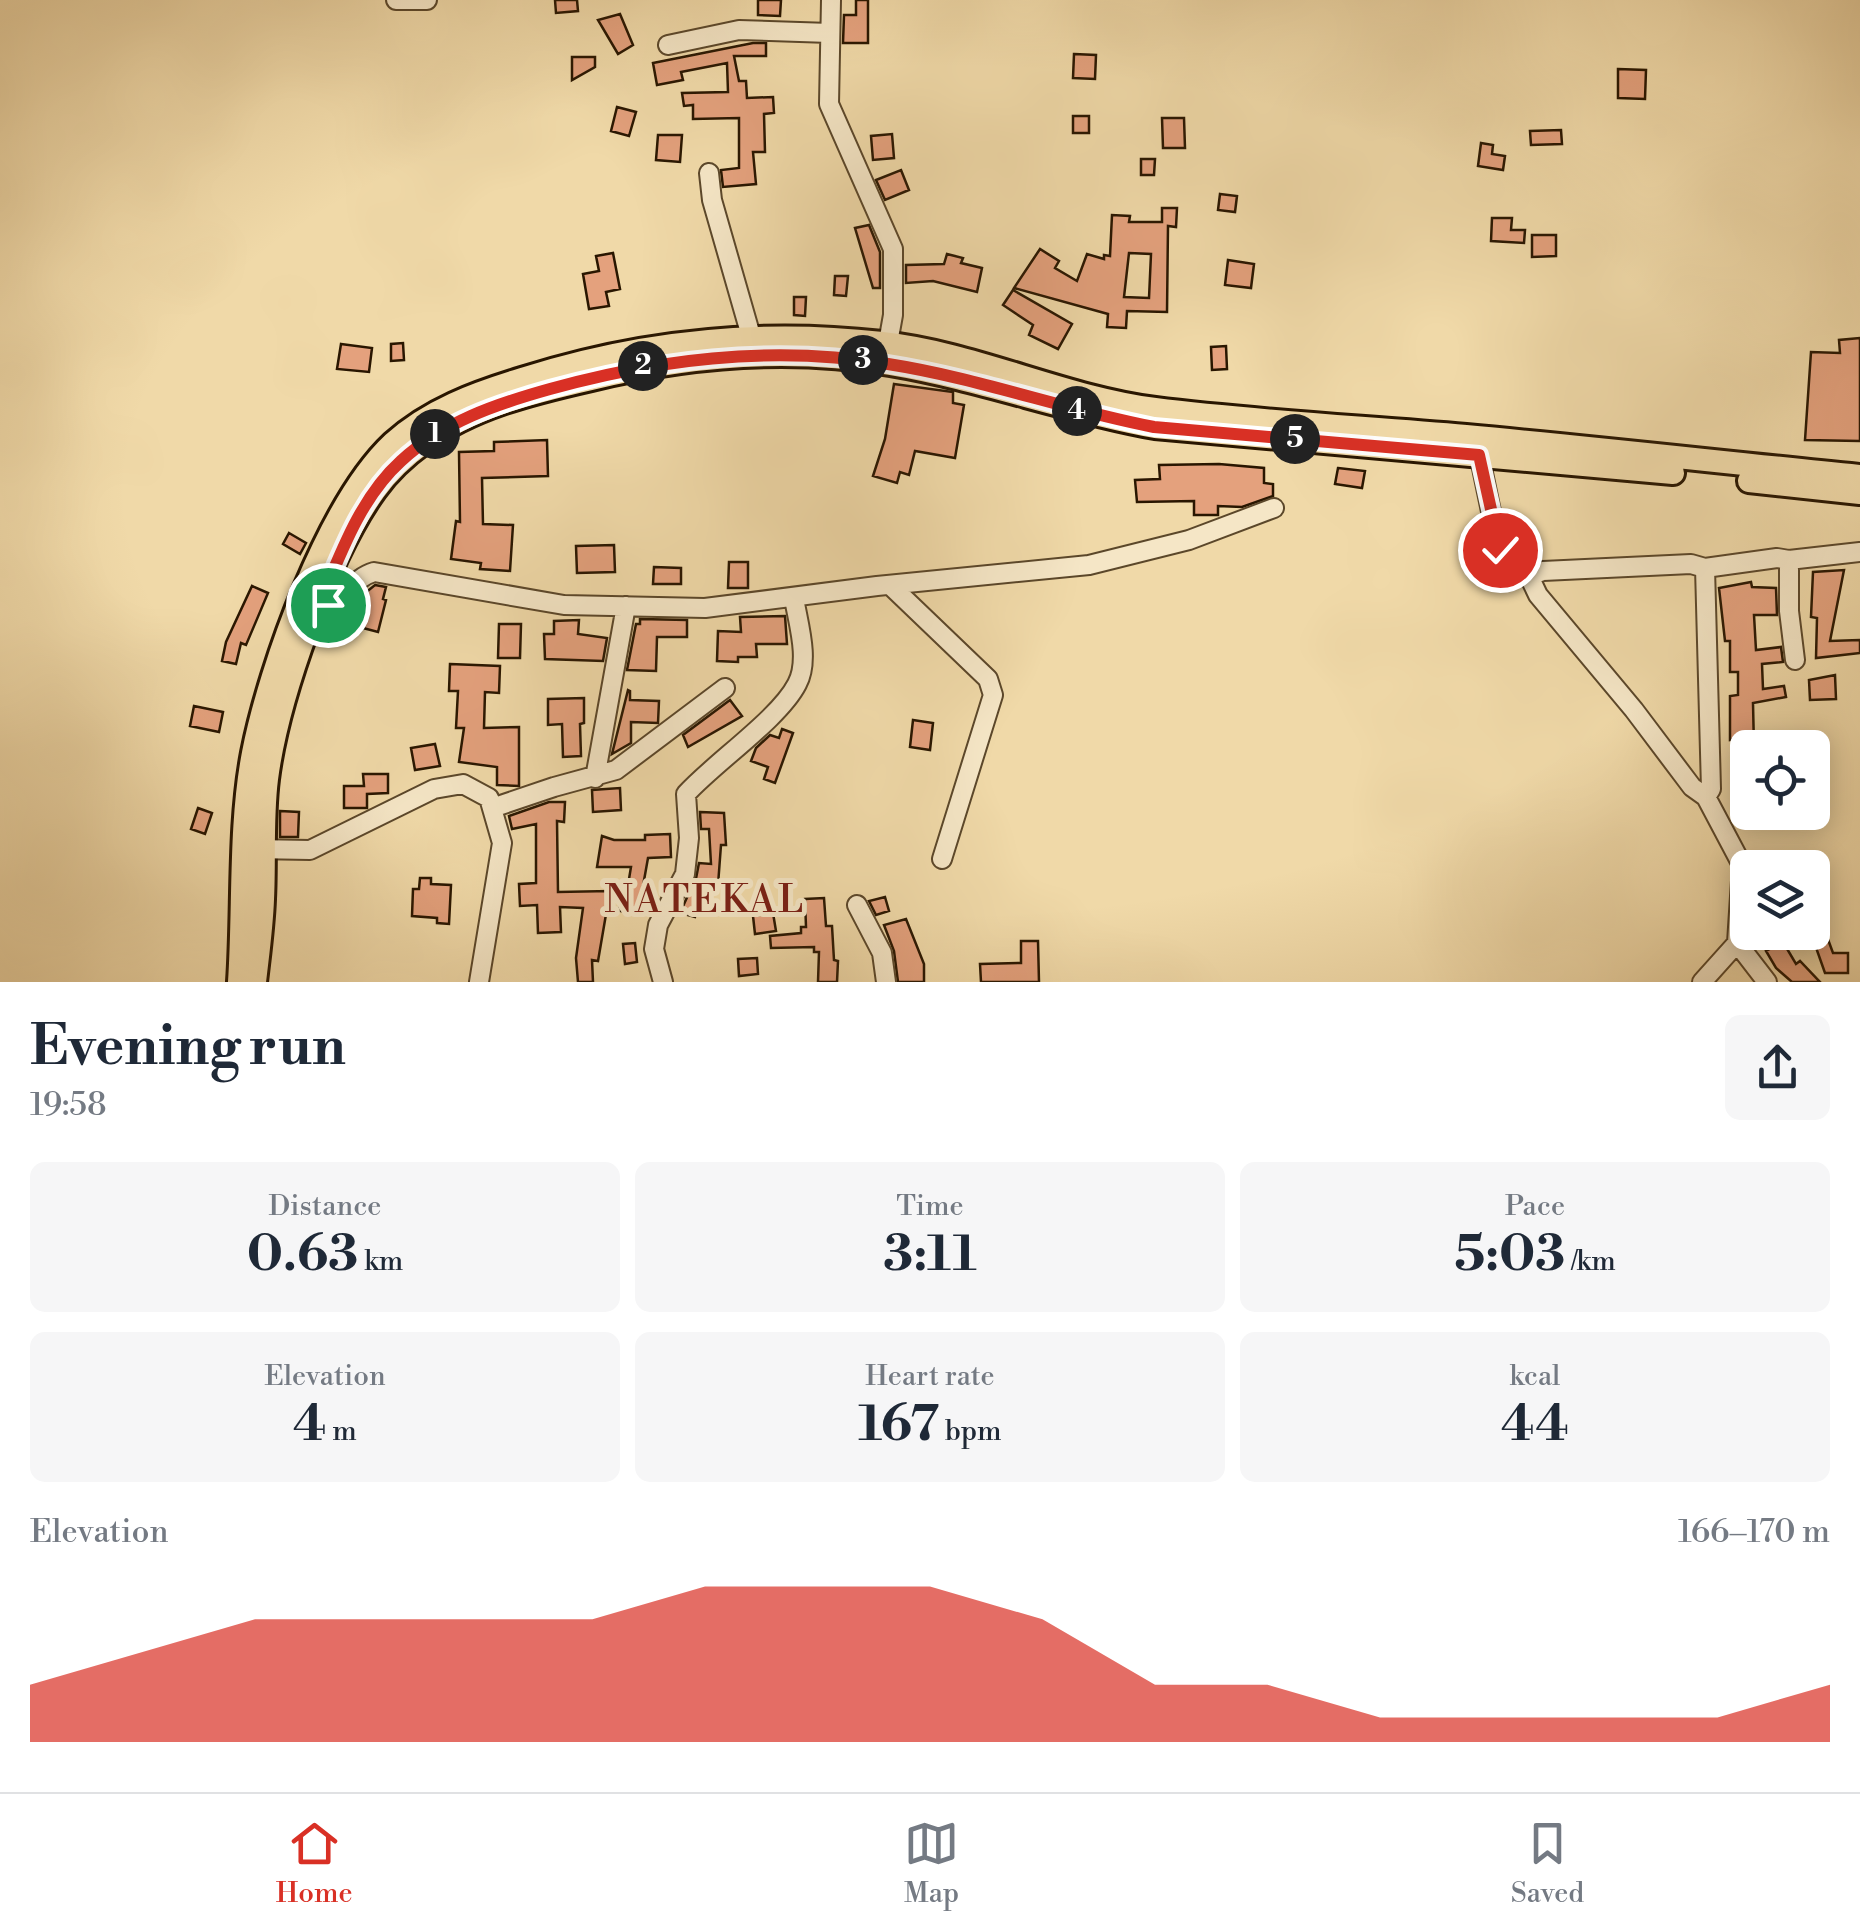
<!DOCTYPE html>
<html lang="en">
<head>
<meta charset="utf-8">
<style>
	:root { --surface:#fff; --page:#f6f6f7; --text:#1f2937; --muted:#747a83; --line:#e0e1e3; --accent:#d93025 }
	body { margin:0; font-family:"Libre Bodoni",serif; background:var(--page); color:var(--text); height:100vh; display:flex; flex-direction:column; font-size:38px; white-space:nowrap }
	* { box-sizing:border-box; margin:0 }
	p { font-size:32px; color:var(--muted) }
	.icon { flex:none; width:55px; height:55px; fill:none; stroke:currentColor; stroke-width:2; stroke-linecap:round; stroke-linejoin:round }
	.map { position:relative; height:982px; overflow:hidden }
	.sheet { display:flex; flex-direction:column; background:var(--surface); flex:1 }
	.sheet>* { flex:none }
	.controls { position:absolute; left:1730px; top:730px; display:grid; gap:20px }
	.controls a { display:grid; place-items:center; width:100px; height:100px; border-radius:15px; background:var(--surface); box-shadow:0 5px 25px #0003; font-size:50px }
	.pin { position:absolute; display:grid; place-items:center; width:85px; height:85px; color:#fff; margin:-42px; border:5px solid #fff; border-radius:50%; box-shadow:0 2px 10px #0007 }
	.km { position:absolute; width:50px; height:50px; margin:-25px; border-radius:50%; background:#222; color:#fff; font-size:28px; line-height:50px; text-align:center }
	.round { display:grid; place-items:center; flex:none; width:105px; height:105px; border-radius:15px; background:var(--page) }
	.headline { display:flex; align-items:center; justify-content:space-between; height:170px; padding:0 30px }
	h1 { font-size:55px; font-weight:700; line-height:75px }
	.metrics { display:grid; grid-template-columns:repeat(3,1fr); gap:15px; height:170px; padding:10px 30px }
	.metrics div { display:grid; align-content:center; border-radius:15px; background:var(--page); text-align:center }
	.metrics b { font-size:50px; font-weight:700 }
	.metrics small { font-size:28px; font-weight:400 }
	.metrics p { font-size:28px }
	.chart { height:280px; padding:20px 30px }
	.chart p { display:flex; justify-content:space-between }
	.chart svg { width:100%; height:180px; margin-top:10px; fill:var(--accent); opacity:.7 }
	.tabs { display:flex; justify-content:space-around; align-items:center; height:140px; border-top:2px solid var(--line); background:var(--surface); font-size:28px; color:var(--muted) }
	.tabs a { display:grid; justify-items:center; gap:5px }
	.tabs .selected { color:var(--accent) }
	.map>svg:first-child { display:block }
	.building { fill:#e4a17d; stroke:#291600; stroke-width:2.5; fill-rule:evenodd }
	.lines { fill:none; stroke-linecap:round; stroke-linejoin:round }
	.minor-casing { stroke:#5b472a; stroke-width:22 }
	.major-casing { stroke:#291600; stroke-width:28 }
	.minor { stroke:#f5e6c6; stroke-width:18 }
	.major { stroke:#f0d9a8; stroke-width:22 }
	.route-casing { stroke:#fff; stroke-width:20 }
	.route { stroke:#d93025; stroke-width:12 }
	.labels { text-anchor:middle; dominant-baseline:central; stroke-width:10; stroke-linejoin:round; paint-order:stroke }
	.quarter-label { font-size:38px; letter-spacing:2.5px; fill:#7a1f14; stroke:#f5e6c6 }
</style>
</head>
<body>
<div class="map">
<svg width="1860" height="982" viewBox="0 0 1860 982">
	<rect width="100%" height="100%" fill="#f0d9a8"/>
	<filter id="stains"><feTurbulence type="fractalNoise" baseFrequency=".002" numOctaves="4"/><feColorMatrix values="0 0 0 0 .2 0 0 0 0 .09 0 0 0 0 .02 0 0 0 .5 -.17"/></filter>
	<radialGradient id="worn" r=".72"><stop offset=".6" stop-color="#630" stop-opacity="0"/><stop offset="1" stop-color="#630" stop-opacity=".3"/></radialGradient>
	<path class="building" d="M555 0H577L578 11 556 13Z
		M758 0H781L780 16 758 15Z
		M856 0H868V43H843L844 15H856Z
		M620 14 633 45 618 54 598 20Z
		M753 43H766V56H734L739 81H746L747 98 773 97 774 113 764 114 765 152H753L756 184 723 187 721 170 739 168V118L693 119V105L684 106 682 93 728 92 727 63 681 72 683 80 657 85 653 63Z
		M1074 54 1096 55 1095 79 1073 78Z
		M572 57H595V67L572 80Z
		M1618 69 1646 70 1645 99 1618 98Z
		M617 107 636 112 629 136 611 131Z
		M1073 116H1089V133H1073Z
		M1162 118H1184L1185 148H1163Z
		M1561 130 1562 144 1531 145 1530 131Z
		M892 134 894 158 873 160 871 136Z
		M658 135H682L680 162 656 160Z
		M1481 143 1493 145 1492 154 1505 156 1503 170 1478 166Z
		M1141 159H1155L1154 175H1141Z
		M901 170 909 190 885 200 876 180Z
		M1220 194 1237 196 1235 212 1218 210Z
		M1162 208H1177L1176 227 1168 226 1167 312 1127 311 1126 328 1107 327 1108 314 1014 288 1040 249 1059 261 1055 268 1077 281 1087 254 1104 259V255L1110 256 1112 215 1130 216 1129 222H1162ZM1129 253 1151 254 1149 298 1124 297Z
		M1492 218H1512L1511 230H1525L1524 243 1491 241Z
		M869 225 880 252V288H873L855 228Z
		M1532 235H1556V256L1532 257Z
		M613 253 620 289 606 292 609 306 589 309 583 274 599 271 596 256Z
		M947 254 963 258 961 263 982 268 977 292 933 281 906 283V265L944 264Z
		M1228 260 1254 264 1251 288 1225 285Z
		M835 276H848L846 296 834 295Z
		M1013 290 1072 324 1058 349 1029 335 1033 325 1003 305Z
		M794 297H806L805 316 794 315Z
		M1860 338V441L1805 440 1811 352 1840 353 1839 340Z
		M403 343 404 360 391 361V344Z
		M341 344 372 348 369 372 337 369Z
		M1226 346 1227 369 1212 370 1211 347Z
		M894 384 953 392V403L964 405 955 458 915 451 909 475 900 472 897 483 873 476 885 439Z
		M547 440 548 476 482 478 483 524 513 525 510 571 480 569 481 563 451 559 456 521 460 522 459 452 494 451V442Z
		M1219 464 1264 468V483L1273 484V496L1242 507 1218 506V515H1194V501L1137 502 1135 480 1160 479 1159 465Z
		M1338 468 1365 471 1362 488 1335 484Z
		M289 533 306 543 300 554 283 544Z
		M614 545 615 572 577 573 576 546Z
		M729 562H748V588H728Z
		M654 567 681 568V584H653Z
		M1844 570 1830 641 1860 640V653L1816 658 1817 618 1811 617 1813 572Z
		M1751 582 1752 587 1776 588 1777 615H1754L1756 650 1781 647 1783 662 1762 664 1763 689 1784 686 1786 697 1753 703 1754 748H1748V778L1741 779 1735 739 1730 740V696L1738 695V672H1730V641H1725L1719 588Z
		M375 585 386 587 383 599 386 600 378 632 348 624 354 602Z
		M252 586 268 593 246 645 241 643 236 664 222 661 226 642Z
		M785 616 787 644H756L757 657H738V662L717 661 718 631 741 632 740 617Z
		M640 619 687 620V637H657L656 671 627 670 636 624H640Z
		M579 620 578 634 607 638 603 661 545 659 544 634H554V621Z
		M499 624H521L520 658H498Z
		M450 664 500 666 499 693 485 692 484 728 519 727V786L497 785V767L459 762 464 728H456L458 691H449Z
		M1835 675 1836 699 1810 700 1809 680Z
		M628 690 630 691V700L659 701 658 723 631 722V743L612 754Z
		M584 698V723L580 724 581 756 563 757 562 724 548 725V699Z
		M730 700 742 716 688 747 683 735Z
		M194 706 223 712 219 732 190 726Z
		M913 720 933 723 930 750 910 747Z
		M782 729 793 733 775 783 764 779 768 767 751 761 756 748 770 735 779 738Z
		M435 744 440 766 415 770 411 748Z
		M363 774H388V793L367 794V808H344V786H364Z
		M620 788 621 810 593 812 592 790Z
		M549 802H565L564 822 557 821 558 892 610 891 598 961 592 960 593 982H578L576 958 583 908 560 907 561 932 538 933 537 905 520 906 519 884 536 883V824L512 829 509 816Z
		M198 808 212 813 205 834 191 829Z
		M280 811 299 812 298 837H280Z
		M700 812 724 813 726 845H721L718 885 705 884 695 917 680 913 689 893 693 894 699 863 711 864 709 829H701Z
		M670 834 671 857 648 858 638 914 620 911 617 891H627L631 867H597L602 836 614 840H645V835Z
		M420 878H431V884L451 885 449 924 437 923V918L412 916 413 889H419Z
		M885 897 889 911 876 915 869 901Z
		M824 898 826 926H832L834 960 838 961 837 982H818L819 952H814V947L771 948 770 936 801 933V927H806L805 899Z
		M773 913 776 931 755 934 753 916Z
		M906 919 924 964V982H898L894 951 884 925Z
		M1826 934 1833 953H1848V973H1825L1813 939Z
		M1021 941H1038L1039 982H981L980 964 1021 963Z
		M1783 942 1796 964 1800 961 1820 982H1792L1776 968 1766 951Z
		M635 943 637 962 625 964 623 944Z
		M757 958 758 974 739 976 738 959Z"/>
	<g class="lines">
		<g class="minor-casing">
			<path id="minor" d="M396 0H427
				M831 0 829 104 893 249V315L888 343 882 354
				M668 45 739 30 830 33
				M709 173 712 200 751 336
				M1477 444 1499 550 1529 576 1538 595 1634 710 1692 787 1706 797 1742 865 1737 943 1702 982
				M1789 560V611L1795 660
				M1705 568 1711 789 1706 797
				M1529 576 1543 571 1691 564 1705 568 1777 558 1789 560 1860 552
				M890 585 988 679 993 695 942 859
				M307 600 329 605C345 596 356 577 374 572L564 605 705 608 877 586 1089 565 1189 540 1274 508
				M595 778 626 606
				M492 808 554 787 616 770 725 688
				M251 849 310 850 434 789 463 784 489 798 502 843 479 982
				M857 905 882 953 886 982
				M1737 943 1767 982
				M663 982 654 949 658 925 685 874 689 838 686 794C715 762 779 719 797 684 810 660 798 623 794 598"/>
		</g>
		<g class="major-casing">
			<path id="major" d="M1749 481 1860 493
				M239 982C244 908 239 826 253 753 270 666 328 504 393 443 429 410 476 393 522 379 641 341 758 329 882 343 975 353 1062 397 1155 409 1258 422 1363 427 1466 436 1598 448 1729 463 1860 476
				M255 982C258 955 262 927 263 899 265 859 262 819 267 779 277 699 328 555 375 490 388 472 405 456 423 443 471 407 534 392 591 379 690 355 790 347 890 364 980 379 1065 411 1155 427L1673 473"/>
		</g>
		<use href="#minor" class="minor"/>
		<use href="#major" class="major"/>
	</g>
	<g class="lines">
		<g class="route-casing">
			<path id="route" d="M328 605H319C340 555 360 498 401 461 443 422 496 404 550 389 661 358 774 345 888 364 978 378 1065 410 1154 427L1479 455 1500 550"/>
		</g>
		<use href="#route" class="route"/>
	</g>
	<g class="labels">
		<g class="quarter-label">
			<text x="705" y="900">NATEKAL</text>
		</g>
	</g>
	<rect width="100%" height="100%" filter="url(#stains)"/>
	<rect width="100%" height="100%" fill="url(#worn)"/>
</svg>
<div class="controls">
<a><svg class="icon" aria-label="locate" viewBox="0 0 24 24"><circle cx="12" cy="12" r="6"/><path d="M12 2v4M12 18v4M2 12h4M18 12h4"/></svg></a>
<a><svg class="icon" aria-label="layers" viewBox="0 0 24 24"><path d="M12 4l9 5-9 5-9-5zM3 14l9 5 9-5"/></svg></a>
</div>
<div class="pin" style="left:328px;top:605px;background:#1e9e55"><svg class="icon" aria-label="arrive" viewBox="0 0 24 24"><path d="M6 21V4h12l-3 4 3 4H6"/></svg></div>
<div class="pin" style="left:1500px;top:550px;background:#d93025"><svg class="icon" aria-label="check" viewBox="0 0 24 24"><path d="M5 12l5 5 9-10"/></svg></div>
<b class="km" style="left:435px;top:434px">1</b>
<b class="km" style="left:643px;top:366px">2</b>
<b class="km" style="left:863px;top:360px">3</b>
<b class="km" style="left:1077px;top:411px">4</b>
<b class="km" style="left:1295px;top:439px">5</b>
</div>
<section class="sheet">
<div class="headline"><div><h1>Evening run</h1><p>19:58</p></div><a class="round"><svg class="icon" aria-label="share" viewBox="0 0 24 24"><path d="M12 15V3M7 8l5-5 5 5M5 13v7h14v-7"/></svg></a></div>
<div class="metrics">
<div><p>Distance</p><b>0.63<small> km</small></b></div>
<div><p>Time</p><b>3:11</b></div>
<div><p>Pace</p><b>5:03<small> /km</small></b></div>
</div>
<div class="metrics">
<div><p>Elevation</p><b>4<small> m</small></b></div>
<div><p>Heart rate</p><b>167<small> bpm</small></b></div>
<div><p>kcal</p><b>44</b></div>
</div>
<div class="chart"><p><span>Elevation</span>166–170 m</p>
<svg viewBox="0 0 160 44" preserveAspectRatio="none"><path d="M0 44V30L10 22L20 14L30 14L40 14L50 14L60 6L70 6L80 6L90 14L100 30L110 30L120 38L130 38L140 38L150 38L160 30V44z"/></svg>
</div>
</section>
<nav class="tabs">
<a class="selected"><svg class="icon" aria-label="home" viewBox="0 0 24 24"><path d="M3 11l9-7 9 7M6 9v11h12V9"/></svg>Home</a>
<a><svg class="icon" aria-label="map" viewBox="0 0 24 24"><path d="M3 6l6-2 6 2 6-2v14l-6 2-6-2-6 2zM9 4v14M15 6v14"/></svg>Map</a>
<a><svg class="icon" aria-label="saved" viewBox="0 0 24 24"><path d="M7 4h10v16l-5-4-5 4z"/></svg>Saved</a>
</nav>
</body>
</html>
